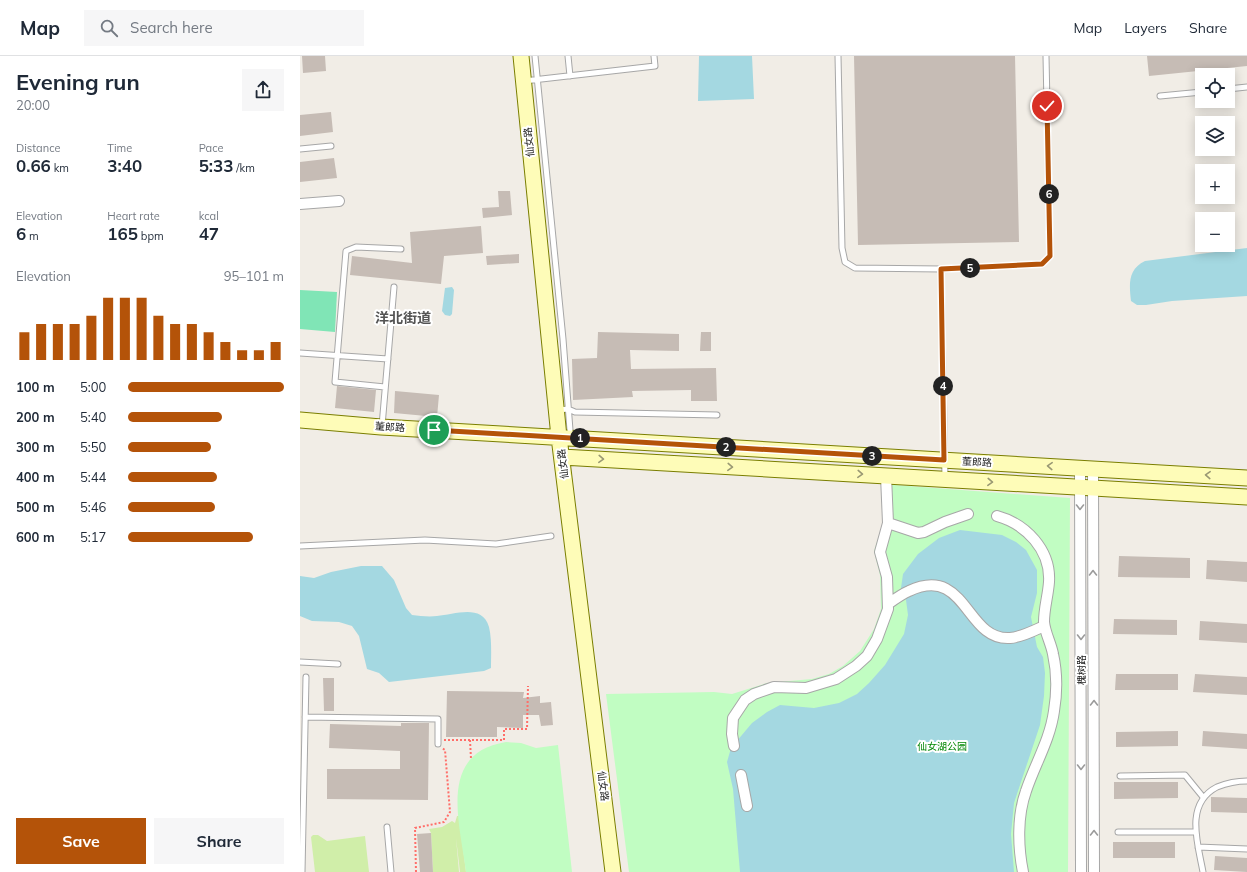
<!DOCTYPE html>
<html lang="en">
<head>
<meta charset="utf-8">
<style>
	:root { --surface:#fff; --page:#f6f6f7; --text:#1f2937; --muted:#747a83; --line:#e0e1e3; --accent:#b45309 }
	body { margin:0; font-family:Mulish,"Noto Sans SC",sans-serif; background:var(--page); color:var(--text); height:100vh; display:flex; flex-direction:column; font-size:15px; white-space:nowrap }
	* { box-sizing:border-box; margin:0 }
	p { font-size:13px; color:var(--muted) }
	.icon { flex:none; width:22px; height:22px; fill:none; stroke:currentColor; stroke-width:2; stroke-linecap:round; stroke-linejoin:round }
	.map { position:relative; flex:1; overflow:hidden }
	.side { display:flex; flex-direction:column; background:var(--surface); width:300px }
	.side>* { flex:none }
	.fabs { position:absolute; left:895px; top:12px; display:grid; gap:8px }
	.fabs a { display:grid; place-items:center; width:40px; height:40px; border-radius:0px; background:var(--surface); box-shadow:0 2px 10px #0003; font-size:20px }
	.pin { position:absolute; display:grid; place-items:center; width:34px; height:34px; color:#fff; margin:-17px; border:2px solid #fff; border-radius:50%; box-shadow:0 1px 4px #0007 }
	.km { position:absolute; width:20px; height:20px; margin:-10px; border-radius:50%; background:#222; color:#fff; font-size:11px; line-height:20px; text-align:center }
	.round { display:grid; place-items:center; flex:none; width:42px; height:42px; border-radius:0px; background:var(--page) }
	.head { display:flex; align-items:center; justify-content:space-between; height:68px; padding:0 16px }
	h1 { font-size:22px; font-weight:700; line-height:30px }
	.metrics { display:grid; grid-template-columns:repeat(3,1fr); gap:6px; height:68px; padding:4px 16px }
	.metrics div { display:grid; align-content:center }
	.metrics b { font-size:17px; font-weight:700 }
	.metrics small { font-size:11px; font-weight:400 }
	.metrics p { font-size:11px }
	.chart { height:112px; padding:8px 16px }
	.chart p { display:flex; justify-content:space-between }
	.chart svg { width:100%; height:72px; margin-top:4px; stroke:var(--accent); stroke-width:6 }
	.cta { display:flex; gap:8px; margin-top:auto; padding:8px 16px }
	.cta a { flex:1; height:46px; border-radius:0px; background:var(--accent); color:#fff; font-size:16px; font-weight:700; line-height:46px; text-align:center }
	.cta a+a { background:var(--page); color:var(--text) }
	ul { padding:0 16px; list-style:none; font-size:13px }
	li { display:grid; grid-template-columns:64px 48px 1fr; align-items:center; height:30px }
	li i { height:10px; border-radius:5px; background:var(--accent) }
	header { display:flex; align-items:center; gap:24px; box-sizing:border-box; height:56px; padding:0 20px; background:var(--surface); border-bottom:1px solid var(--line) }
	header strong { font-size:19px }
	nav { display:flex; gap:22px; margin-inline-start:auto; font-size:14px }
	.search { width:280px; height:36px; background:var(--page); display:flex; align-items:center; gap:10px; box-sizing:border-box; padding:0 14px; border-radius:0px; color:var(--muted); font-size:15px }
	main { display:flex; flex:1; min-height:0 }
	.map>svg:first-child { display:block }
	.grass { fill:#d0eea9 }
	.park { fill:#c1fdc2 }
	.pitch { fill:#80e5b6 }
	.water { fill:#a4d8e1 }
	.building { fill:#c6bcb5 }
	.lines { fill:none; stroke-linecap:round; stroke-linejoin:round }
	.lane-casing { stroke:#a7a7a7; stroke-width:7 }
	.street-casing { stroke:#a7a7a7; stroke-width:12 }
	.secondary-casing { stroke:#7a7e00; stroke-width:17 }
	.path { stroke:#ff6e69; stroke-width:2; stroke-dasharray:2 2; stroke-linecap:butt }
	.lane { stroke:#fff; stroke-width:5 }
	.street { stroke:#fff; stroke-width:10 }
	.secondary { stroke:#fefcb8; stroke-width:15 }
	.oneway { stroke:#9a9974 }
	.oneway2 { stroke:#9b9b9b }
	.route-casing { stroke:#fff; stroke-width:8 }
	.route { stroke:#b45309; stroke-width:5 }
	.labels { text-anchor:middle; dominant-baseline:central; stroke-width:4; stroke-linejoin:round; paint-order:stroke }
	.street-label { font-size:10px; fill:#202020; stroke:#fff }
	.park-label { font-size:10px; fill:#058806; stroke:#fff }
	.district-label { font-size:14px; font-weight:bold; fill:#535353; stroke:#fff }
</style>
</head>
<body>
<header>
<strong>Map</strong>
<div class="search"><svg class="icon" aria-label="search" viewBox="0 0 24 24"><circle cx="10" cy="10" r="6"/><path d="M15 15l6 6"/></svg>Search here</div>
<nav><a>Map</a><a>Layers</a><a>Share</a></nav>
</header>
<main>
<section class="side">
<div class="head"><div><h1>Evening run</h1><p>20:00</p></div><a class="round"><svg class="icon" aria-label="share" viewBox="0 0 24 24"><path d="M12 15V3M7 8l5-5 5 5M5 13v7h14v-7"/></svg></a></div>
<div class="metrics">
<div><p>Distance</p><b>0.66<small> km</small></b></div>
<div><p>Time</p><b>3:40</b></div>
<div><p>Pace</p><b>5:33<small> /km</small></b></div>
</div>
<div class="metrics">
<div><p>Elevation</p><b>6<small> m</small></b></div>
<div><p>Heart rate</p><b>165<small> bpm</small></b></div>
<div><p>kcal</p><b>47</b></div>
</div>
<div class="chart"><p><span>Elevation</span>95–101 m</p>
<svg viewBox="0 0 160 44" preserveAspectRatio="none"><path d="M5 44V27M15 44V22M25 44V22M35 44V22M45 44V17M55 44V6M65 44V6M75 44V6M85 44V17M95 44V22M105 44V22M115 44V27M125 44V33M135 44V38M145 44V38M155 44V33"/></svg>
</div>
<ul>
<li><b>100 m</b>5:00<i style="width:100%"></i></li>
<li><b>200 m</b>5:40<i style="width:60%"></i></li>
<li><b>300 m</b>5:50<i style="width:53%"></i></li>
<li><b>400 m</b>5:44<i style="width:57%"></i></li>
<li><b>500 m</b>5:46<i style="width:56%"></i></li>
<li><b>600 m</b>5:17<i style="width:80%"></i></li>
</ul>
<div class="cta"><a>Save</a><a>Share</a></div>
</section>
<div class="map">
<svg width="947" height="816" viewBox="0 0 947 816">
	<rect width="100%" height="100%" fill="#f1ede6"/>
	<path class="grass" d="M157 760H159L166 816H160L156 782 159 816H133L131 777 129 773 142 771 152 765 155 767Z
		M13 779H18L27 785 65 780 69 816H15L11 781Z"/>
	<path class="park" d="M582 428 770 442 768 816H329L306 638 414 636 432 638 467 627 512 623 529 618 543 610 560 595 574 573 581 553 580 519 574 495 582 470Z
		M206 686 221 687 236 692 258 689 272 816H166C160 767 137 697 206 686Z"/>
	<path class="pitch" d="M0 234 37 236 35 276 0 273Z"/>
	<path class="water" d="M399 0H452L454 43 398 45Z
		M947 192V240L872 245 846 249H837L831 245C829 228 828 213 845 205Z
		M152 231 154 234 152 258 150 260 145 259 142 255 145 232Z
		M660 474 702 479 716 486 726 494 737 514V537L731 561 737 591 743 601 745 617 744 640 740 669 714 747 711 778 714 816H440L433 733 427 706 431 692 452 667 467 656 480 649 514 652 539 647 557 638 569 627 585 609 604 578 608 559 606 544 601 532 603 518 618 498 639 482Z
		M61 510H82L94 524 106 552 112 559C120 560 129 561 137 560 154 559 182 547 189 571 192 583 191 600 191 612L184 615 89 626 79 617 67 613 59 580 52 570 39 566 12 565 0 560V520L14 522 31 516Z"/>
	<path class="building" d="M2 0H25L26 15 3 17Z
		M554 0H715L719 186 558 189Z
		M847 0H947V10L849 20Z
		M31 56 33 76 0 80V59Z
		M34 102 37 122 0 126V106Z
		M198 135H210L212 159 183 162 182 152 199 151Z
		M181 170 183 197 144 200 141 228 50 219 52 200 112 207 110 176Z
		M219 198V207L187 209 186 200Z
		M298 276 379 278V295L330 294 331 313 416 312 417 345H391V334L332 335 333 341 273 344 272 303 297 302Z
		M401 276H411V295H400Z
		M37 330 76 334 74 356 35 352Z
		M95 335 139 339 137 361 94 357Z
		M819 500 890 502V522L818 521Z
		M907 504 947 506V526L906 523Z
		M814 563 877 564V579L813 578Z
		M900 565 947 568V587L899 584Z
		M816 618H878V634H815Z
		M895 618 947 621V639L893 636Z
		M23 622H34V655H24Z
		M147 635 224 636 223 642 240 640V647L251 646 253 669 241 670 239 659H223V672L197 671V681H146Z
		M101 667H129L128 744 27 743V713H100V695L29 692 30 668 101 670Z
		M878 675V690L816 691V676Z
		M903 675 947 678V693L902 690Z
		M814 726H878V742L814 743Z
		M911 741 947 742V757L911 756Z
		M131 777 133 816H120L117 778Z
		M813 786H875V802H813Z
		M915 800 947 802V816L914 814Z"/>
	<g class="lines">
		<g class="lane-casing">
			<path id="lane" d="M235 0 263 283 270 374
				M268 0 270 20
				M538 0 542 192 545 206 555 212 641 213 742 208 750 200 746 0
				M224 25 355 10 354 0
				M928 33 947 31
				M860 40 902 36
				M0 93 31 90
				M641 213 645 422
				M0 297 88 303
				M85 331 35 326 46 195 56 191 101 193
				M258 354 268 353 275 356 417 359
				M82 370 94 231
				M0 490 125 484 196 488 251 480
				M0 606 38 608
				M5 661 138 663V688
				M820 720 885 719 903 741
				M87 771 91 816
				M818 776H896
				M898 791 947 793
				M2 816 6 621
				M903 816C898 788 884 748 917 731 927 727 936 725 947 725"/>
		</g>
		<g class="street-casing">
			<path id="street" d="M0 148 39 145
				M780 412 781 816
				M793 413 794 816
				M697 460C726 468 751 494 749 526 748 540 744 552 744 566 745 577 751 587 753 598 757 616 757 637 754 655 750 684 735 708 726 735 717 760 718 791 723 816
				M588 467 618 477 624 476 645 466 668 458
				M588 548C595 543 602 538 609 535 667 508 665 585 710 582 722 581 733 575 744 570
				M434 690 432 678 433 662 445 644 454 638 474 631 506 632 536 623 556 610 567 600 577 583 588 553 587 521 580 496 588 467 586 420
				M441 719 447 750"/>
		</g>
		<g class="secondary-casing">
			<path id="secondary" d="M221 0 259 381 313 816
				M0 364 81 371 947 422
				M262 401 947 441"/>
		</g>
		<path class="path" d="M144 684H204V673H227L228 630
			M170 684 171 703
			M116 816 115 772 144 766 150 756 145 694 142 692"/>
		<use href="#lane" class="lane"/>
		<use href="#street" class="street"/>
		<use href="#secondary" class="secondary"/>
	</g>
	<defs><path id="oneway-chevron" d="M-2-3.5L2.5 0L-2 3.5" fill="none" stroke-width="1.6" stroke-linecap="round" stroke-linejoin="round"/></defs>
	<g class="oneway">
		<use href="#oneway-chevron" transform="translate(301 403) rotate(3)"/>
		<use href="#oneway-chevron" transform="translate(750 410) rotate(-177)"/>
		<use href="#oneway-chevron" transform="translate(430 411) rotate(3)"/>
		<use href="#oneway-chevron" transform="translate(560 418) rotate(3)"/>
		<use href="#oneway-chevron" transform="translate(908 419) rotate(-177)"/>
		<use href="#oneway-chevron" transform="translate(690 426) rotate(3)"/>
	</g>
	<g class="oneway2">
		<use href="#oneway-chevron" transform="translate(780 451) rotate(90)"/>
		<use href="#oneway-chevron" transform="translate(793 517) rotate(-90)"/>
		<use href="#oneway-chevron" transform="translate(781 581) rotate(90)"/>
		<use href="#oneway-chevron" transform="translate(794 647) rotate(-90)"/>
		<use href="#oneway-chevron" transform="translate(781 711) rotate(90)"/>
		<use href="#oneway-chevron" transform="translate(794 777) rotate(-90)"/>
	</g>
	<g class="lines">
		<g class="route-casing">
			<path id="route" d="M134 374 644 404 641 213 742 208 750 200 747 50"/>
		</g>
		<use href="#route" class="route"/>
	</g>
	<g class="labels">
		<g class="street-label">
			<text transform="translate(229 86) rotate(-96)">仙女路</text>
			<text transform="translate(90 371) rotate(4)">董郎路</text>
			<text transform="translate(677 406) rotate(3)">董郎路</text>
			<text transform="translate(263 408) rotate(-97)">仙女路</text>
			<text transform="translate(781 614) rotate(-90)">槐树路</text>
			<text transform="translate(303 730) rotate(83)">仙女路</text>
		</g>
		<g class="park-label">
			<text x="642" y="690">仙女湖公园</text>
		</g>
		<g class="district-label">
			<text x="103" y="262">洋北街道</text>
		</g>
	</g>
</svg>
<div class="fabs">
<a><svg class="icon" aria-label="locate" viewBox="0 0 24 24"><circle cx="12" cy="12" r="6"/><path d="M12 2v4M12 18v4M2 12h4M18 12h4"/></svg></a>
<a><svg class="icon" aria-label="layers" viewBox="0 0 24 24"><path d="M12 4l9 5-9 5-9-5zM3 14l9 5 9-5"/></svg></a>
<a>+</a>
<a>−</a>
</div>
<div class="pin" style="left:134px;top:374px;background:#1e9e55"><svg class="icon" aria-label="arrive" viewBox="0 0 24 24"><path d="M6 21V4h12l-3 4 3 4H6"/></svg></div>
<div class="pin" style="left:747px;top:50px;background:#d93025"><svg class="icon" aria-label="check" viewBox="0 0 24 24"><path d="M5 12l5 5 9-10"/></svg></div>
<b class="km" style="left:280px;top:382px">1</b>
<b class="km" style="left:426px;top:391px">2</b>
<b class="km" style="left:572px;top:400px">3</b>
<b class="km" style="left:643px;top:330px">4</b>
<b class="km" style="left:670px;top:212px">5</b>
<b class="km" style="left:749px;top:138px">6</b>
</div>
</main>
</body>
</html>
